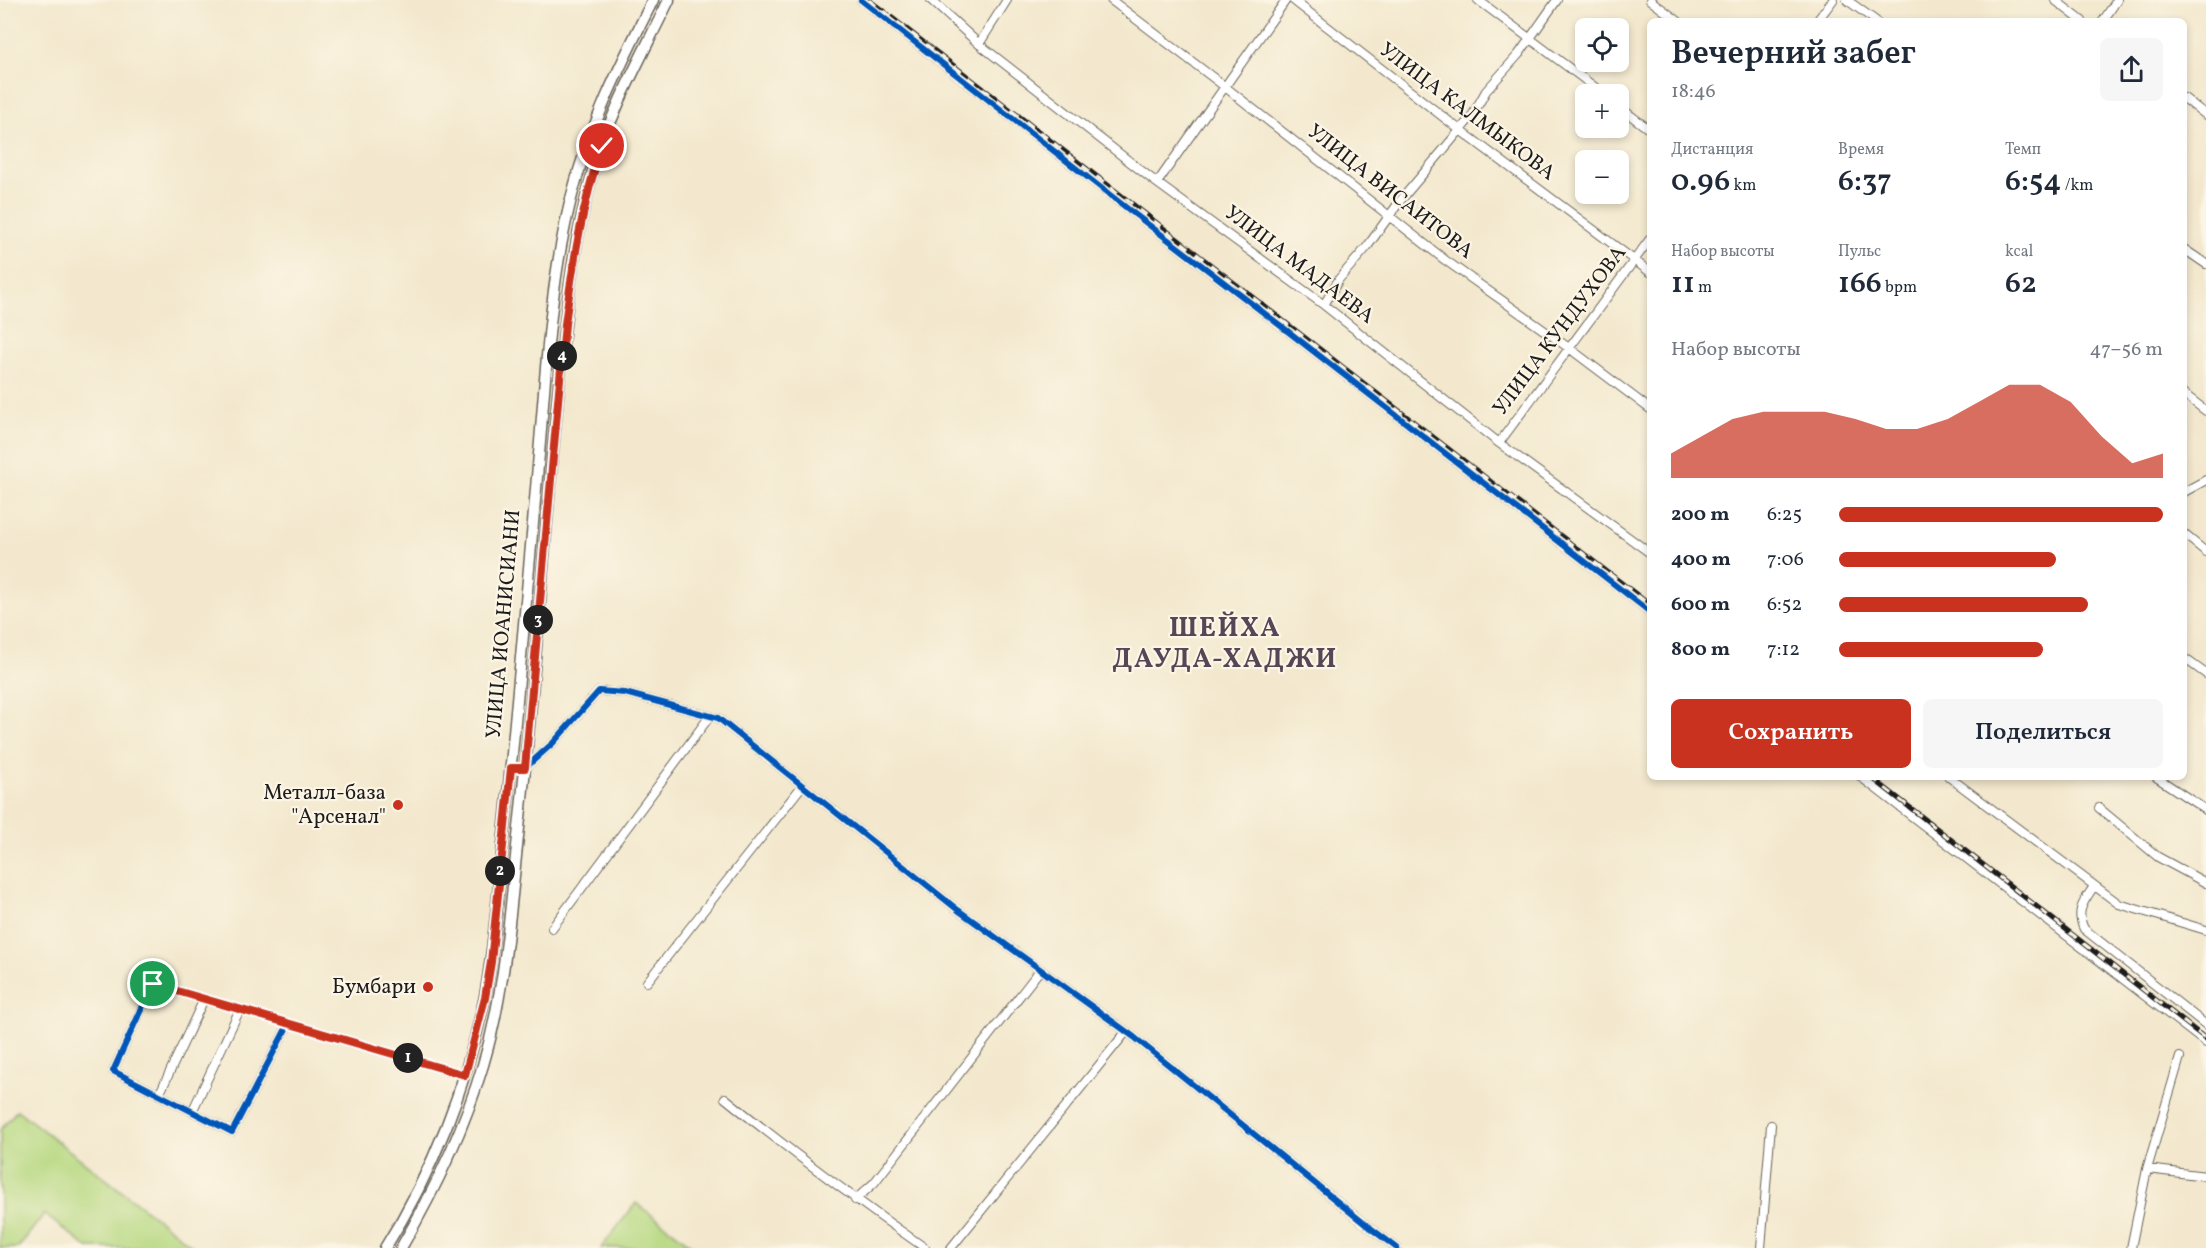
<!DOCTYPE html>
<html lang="ru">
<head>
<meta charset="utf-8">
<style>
	:root { --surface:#fff; --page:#f6f6f7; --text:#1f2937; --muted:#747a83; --accent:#c8321e }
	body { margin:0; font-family:Vollkorn,serif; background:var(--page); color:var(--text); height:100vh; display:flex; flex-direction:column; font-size:22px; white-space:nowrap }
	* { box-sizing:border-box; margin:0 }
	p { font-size:20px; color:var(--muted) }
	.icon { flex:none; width:33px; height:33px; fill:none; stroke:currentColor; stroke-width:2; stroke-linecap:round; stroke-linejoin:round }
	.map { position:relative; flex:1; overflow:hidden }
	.panel { position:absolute; left:1647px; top:18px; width:540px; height:762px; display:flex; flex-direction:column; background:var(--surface); border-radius:9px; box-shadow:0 3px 9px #0003 }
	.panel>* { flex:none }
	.controls { position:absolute; left:1575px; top:18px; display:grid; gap:12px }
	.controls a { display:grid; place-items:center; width:54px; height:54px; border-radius:9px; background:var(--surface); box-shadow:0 3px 9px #0003; font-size:30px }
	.pin { position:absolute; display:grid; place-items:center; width:51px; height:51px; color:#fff; margin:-26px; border:3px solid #fff; border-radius:50%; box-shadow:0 2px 6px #0007 }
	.km { position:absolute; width:30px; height:30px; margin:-15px; border-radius:50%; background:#222; color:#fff; font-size:16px; line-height:30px; text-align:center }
	.round { display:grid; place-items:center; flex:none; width:63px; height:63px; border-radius:9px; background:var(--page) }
	.head { display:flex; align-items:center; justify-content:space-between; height:102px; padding:0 24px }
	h1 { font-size:33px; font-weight:600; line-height:45px }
	.metrics { display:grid; grid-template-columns:repeat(3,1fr); gap:9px; height:102px; padding:6px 24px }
	.metrics div { display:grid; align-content:center }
	.metrics b { font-size:30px; font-weight:600 }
	.metrics small { font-size:16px; font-weight:400 }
	.metrics p { font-size:16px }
	.chart { height:168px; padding:12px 24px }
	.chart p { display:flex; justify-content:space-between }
	.chart svg { width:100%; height:108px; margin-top:6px; fill:var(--accent); opacity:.7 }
	.cta { display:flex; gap:12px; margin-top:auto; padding:12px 24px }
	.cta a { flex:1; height:69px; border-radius:9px; background:var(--accent); color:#fff; font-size:24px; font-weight:600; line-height:69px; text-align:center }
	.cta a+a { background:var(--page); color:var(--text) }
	ul { padding:0 24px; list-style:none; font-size:20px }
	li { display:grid; grid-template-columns:96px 72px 1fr; align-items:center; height:45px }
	li i { height:15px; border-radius:8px; background:var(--accent) }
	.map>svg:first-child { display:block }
	.green { fill:#b6d880; stroke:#697a4e; stroke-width:1.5 }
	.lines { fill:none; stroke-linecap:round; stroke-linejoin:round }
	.minor-casing { stroke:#67635a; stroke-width:10 }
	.major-casing { stroke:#67635a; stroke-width:13 }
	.minor { stroke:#fff; stroke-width:8 }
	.major { stroke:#fff; stroke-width:10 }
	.rail-casing { stroke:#1c1c1c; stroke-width:5 }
	.rail { stroke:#fcf5e5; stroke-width:3; stroke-dasharray:9; stroke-linecap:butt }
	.cycleway-casing { stroke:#fcf5e5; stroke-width:10 }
	.cycleway { stroke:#0057b8; stroke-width:6 }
	.route-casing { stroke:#fff; stroke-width:12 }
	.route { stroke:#c8321e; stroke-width:8 }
	.poi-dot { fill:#c8321e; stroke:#fcf5e5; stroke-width:2 }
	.labels { text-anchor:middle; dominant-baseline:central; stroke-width:4.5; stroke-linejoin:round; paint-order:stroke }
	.street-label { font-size:21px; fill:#1c1c1c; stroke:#fcf5e5 }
	.poi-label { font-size:21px; fill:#1c1c1c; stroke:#fcf5e5; text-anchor:end }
	.district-label { font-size:27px; font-weight:bold; letter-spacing:1.5px; fill:#574655; stroke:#fcf5e5 }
</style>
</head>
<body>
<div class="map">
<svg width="2206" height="1248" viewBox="0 0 2206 1248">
	<rect width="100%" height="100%" fill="#fcf5e5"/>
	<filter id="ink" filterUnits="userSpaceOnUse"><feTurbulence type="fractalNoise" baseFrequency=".0167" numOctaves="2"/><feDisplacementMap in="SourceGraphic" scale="12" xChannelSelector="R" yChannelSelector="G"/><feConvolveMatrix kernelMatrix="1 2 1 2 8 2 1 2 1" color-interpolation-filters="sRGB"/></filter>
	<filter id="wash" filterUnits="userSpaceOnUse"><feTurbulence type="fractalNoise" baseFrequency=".008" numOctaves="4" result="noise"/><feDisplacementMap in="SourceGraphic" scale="24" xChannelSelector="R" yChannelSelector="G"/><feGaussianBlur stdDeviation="1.35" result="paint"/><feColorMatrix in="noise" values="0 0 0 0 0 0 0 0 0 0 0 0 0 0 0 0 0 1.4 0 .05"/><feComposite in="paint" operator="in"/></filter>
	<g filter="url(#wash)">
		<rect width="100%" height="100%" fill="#f3e8cd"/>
		<path class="green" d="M17 1110 195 1248H88L44 1214 18 1248H0V1130Z
			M636 1203 695 1248H601Z"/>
	</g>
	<g filter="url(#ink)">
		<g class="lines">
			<g class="minor-casing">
				<path id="minor" d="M861 0 1128 209 1281 326 1650 612
					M931 0 979 44 1157 183 1324 305 1499 443 1650 553
					M1111 0 1224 86 1445 260 1569 348 1650 409
					M1293 0 1460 130 1650 272
					M1478 0 1604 94
					M1650 0 1678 21
					M1847 0 1876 21
					M2055 0 2082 21
					M1817 21 1833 0
					M2103 21 2117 0
					M979 44 1007 0
					M2184 98 2206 115
					M1618 106 1650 130
					M1157 183 1286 0
					M2184 249 2206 264
					M1324 305 1339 279 1367 247 1400 201 1472 116 1486 91 1519 54 1557 0
					M2184 394 2206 411
					M1499 443 1650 239
					M2184 492 2206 480
					M2184 534 2206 552
					M2184 658 2206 674
					M511 768H525L553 743 599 691 625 693 718 718 958 910 1134 1037 1365 1224 1397 1248
					M1861 777 2206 1043
					M1949 777 2119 904 2206 930
					M2156 777 2206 810
					M2099 808 2158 857 2206 883
					M2094 886C2084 902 2075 910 2084 929L2206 1025
					M552 928 710 716
					M647 982 802 786
					M289 1023 232 1132 113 1071 153 984 465 1075
					M159 1095 204 999
					M725 1098C790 1151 856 1200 925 1248
					M192 1112 240 1009
					M2147 1169 2206 1176
					M855 1200 874 1183 1040 970
					M951 1248 1126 1032
					M1761 1248 1771 1125
					M2131 1248 2147 1169 2180 1057"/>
			</g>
			<g class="major-casing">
				<path id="major" d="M385 1248C433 1172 467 1084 485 996 495 943 498 889 504 835 517 708 528 581 539 454 546 371 550 285 570 203 587 132 620 65 653 0
					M401 1248C435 1190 464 1129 483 1065 506 988 510 908 519 828 533 695 543 561 555 428 563 342 569 255 593 172 610 112 642 56 669 0"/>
			</g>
			<use href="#minor" class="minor"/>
			<use href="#major" class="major"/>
			<g class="rail-casing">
				<path id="rail" d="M869 0 1650 605
					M1871 777 2206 1039"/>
			</g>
			<use href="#rail" class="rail"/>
			<g class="cycleway-casing">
				<path id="cycleway" d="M861 0 1128 209 1281 326 1650 612
					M511 768H525L553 743 599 691 625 693 718 718 958 910 1134 1037 1365 1224 1397 1248
					M289 1023 232 1132 113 1071 153 984 465 1075"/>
			</g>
			<use href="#cycleway" class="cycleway"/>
		</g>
	</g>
	<g class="lines" filter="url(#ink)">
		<g class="route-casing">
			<path id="route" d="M153 984 465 1075 485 998 491 962 511 768H525L565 324C573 264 582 204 602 146"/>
		</g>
		<use href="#route" class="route"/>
	</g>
	<g class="poi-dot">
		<circle cx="398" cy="805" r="6"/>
		<circle cx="428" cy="987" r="6"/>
	</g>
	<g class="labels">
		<g class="street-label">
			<text transform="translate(1467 112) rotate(37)">УЛИЦА КАЛМЫКОВА</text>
			<text transform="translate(1390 192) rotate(38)">УЛИЦА ВИСАИТОВА</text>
			<text transform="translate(1299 265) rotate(37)">УЛИЦА МАДАЕВА</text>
			<text transform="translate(1560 331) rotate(-53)">УЛИЦА КУНДУХОВА</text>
			<text transform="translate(504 624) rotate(-85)">УЛИЦА ИОАНИСИАНИ</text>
		</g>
		<g class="poi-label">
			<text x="386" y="793">Металл-база<tspan x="386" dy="24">"Арсенал"</tspan></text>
			<text x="416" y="987">Бумбари</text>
		</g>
		<g class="district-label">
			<text x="1225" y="629">ШЕЙХА<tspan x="1225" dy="31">ДАУДА-ХАДЖИ</tspan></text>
		</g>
	</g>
</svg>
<div class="controls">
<a><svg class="icon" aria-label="locate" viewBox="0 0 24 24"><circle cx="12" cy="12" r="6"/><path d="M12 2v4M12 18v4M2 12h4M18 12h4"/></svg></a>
<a>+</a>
<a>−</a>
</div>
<div class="pin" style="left:153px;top:984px;background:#1e9e55"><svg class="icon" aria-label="arrive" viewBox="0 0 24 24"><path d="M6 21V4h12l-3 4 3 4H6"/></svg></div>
<div class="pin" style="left:602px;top:146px;background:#d93025"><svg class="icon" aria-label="check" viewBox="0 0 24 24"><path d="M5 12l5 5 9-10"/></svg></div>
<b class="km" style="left:408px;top:1058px">1</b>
<b class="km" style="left:500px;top:871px">2</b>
<b class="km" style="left:538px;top:620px">3</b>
<b class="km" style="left:562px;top:356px">4</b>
<section class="panel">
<div class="head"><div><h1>Вечерний забег</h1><p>18:46</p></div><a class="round"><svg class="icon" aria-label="share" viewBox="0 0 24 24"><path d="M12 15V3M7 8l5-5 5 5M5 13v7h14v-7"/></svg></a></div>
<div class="metrics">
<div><p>Дистанция</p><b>0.96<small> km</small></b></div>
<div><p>Время</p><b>6:37</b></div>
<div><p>Темп</p><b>6:54<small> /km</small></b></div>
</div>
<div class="metrics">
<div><p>Набор высоты</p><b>11<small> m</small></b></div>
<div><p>Пульс</p><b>166<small> bpm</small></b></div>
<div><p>kcal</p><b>62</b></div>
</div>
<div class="chart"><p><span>Набор высоты</span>47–56 m</p>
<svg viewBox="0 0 160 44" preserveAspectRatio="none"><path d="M0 44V34L10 27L20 20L30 17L40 17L50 17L60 20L70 24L80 24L90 20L100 13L110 6L120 6L130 13L140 27L150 38L160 34V44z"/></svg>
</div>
<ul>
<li><b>200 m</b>6:25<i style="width:100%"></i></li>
<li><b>400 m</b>7:06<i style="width:67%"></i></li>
<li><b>600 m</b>6:52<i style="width:77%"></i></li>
<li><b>800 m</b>7:12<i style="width:63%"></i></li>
</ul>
<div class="cta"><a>Сохранить</a><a>Поделиться</a></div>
</section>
</div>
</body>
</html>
